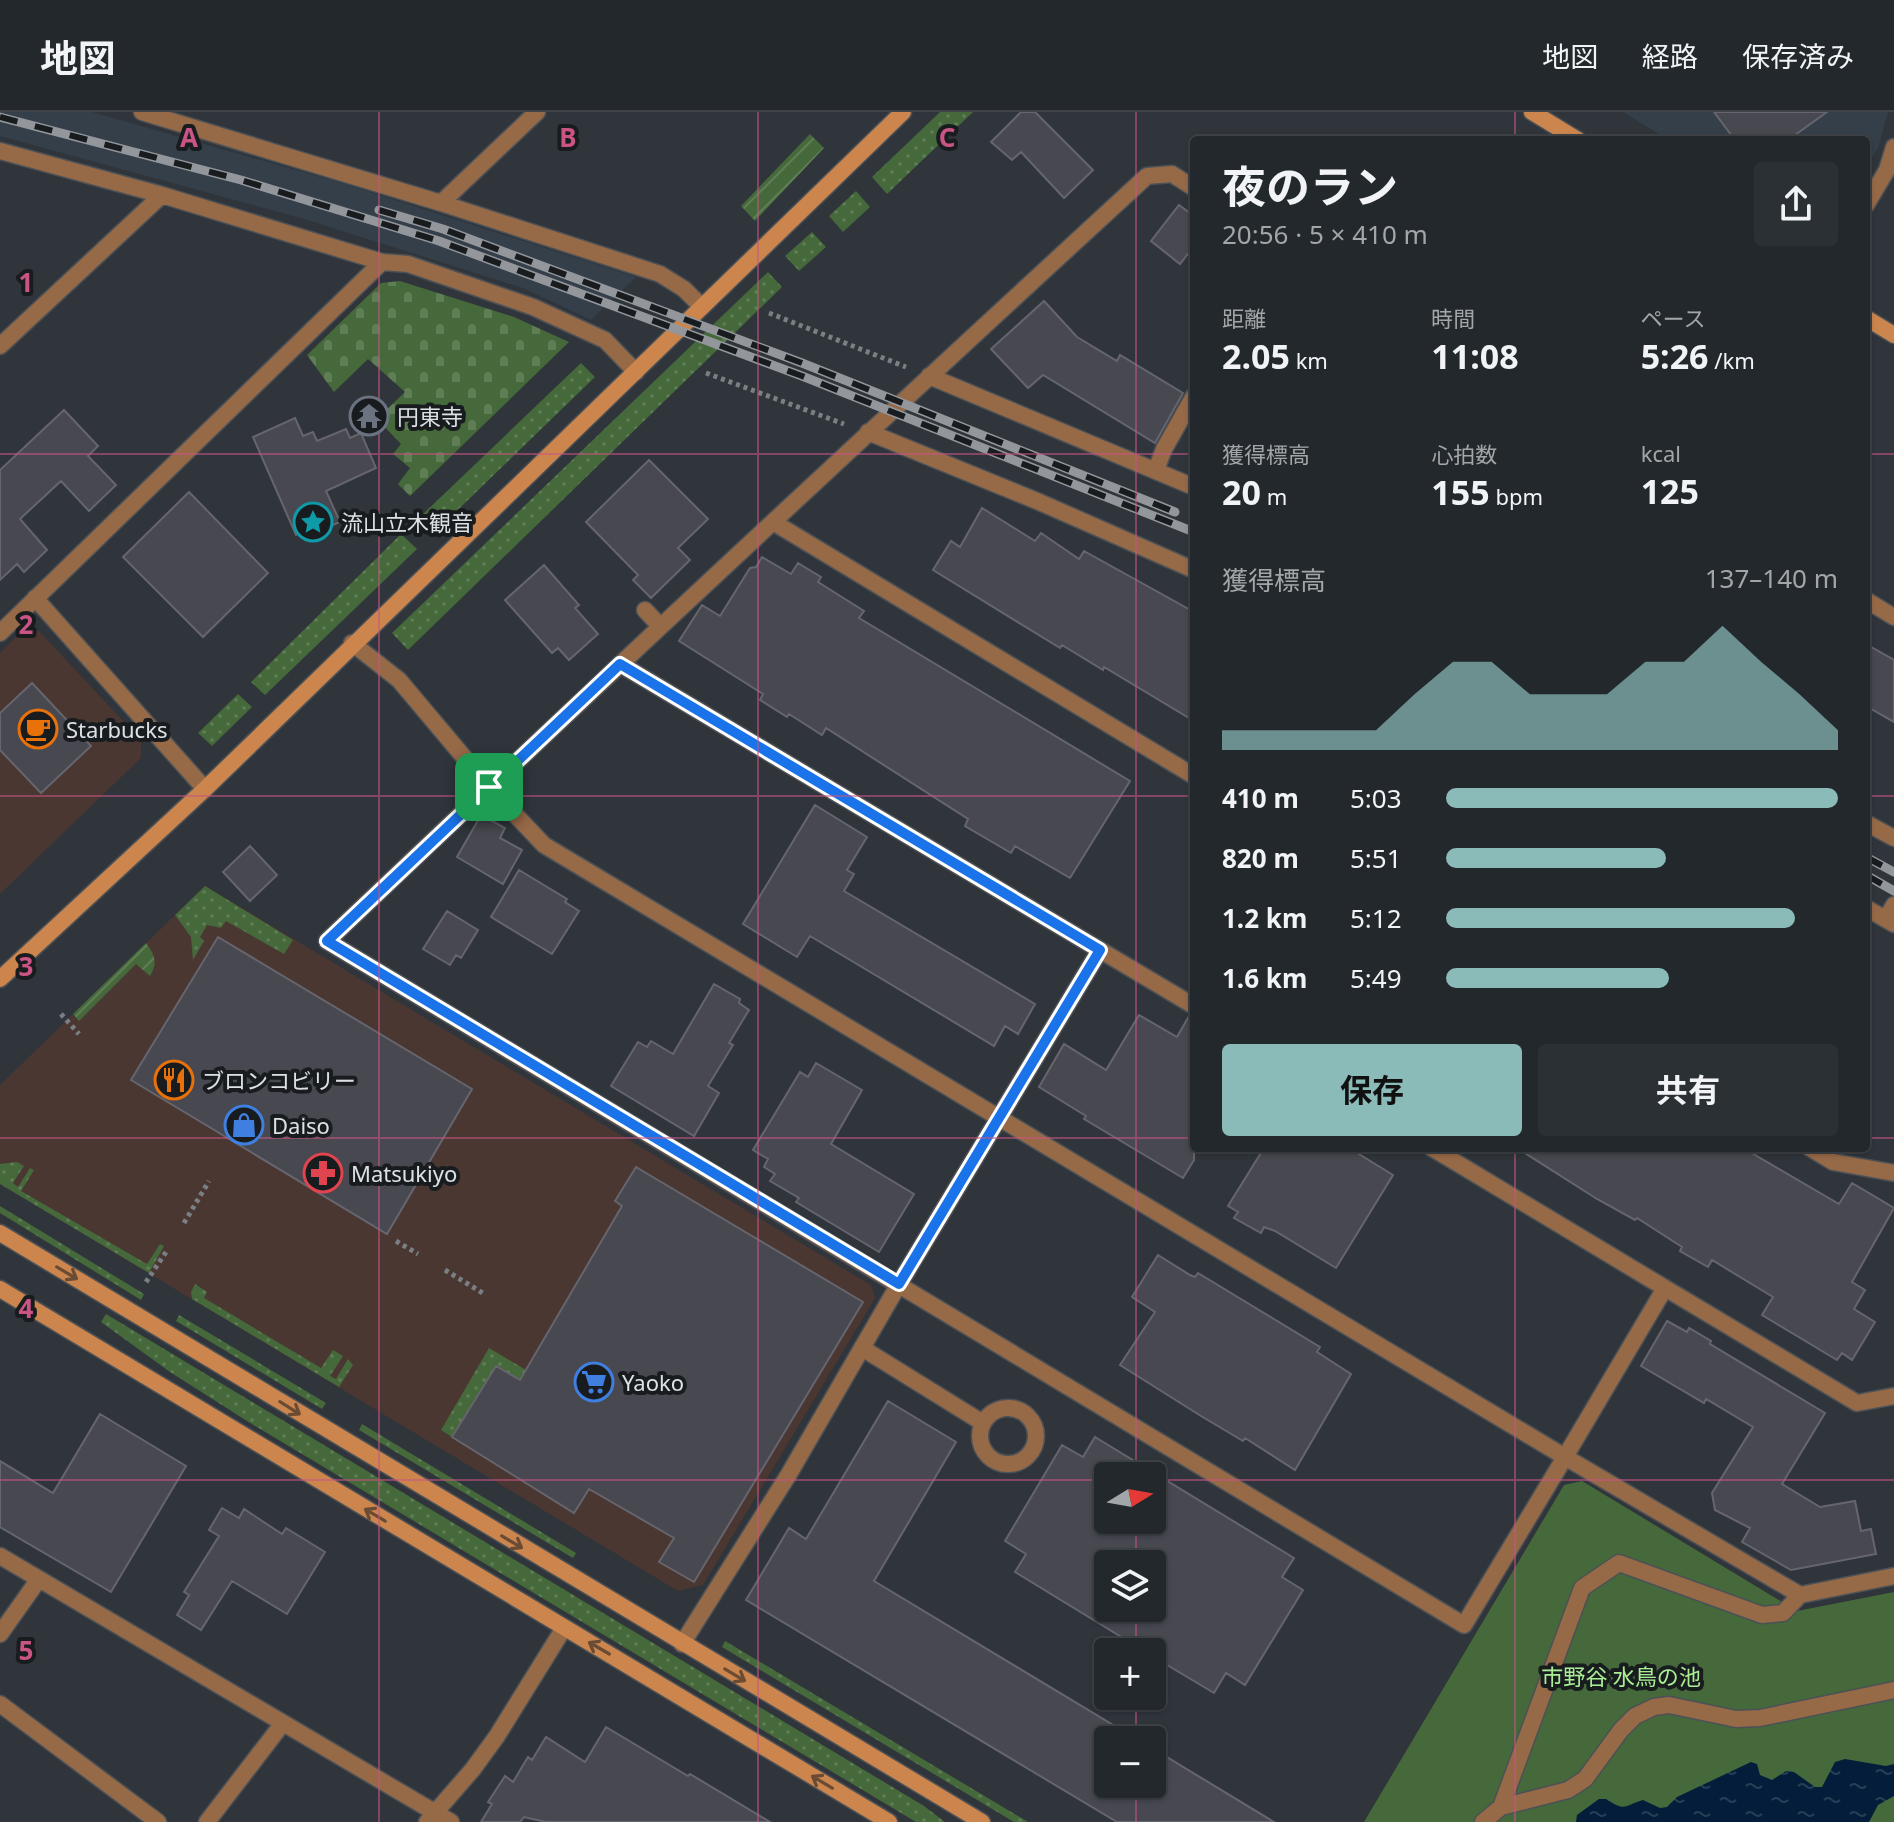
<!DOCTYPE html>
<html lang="ja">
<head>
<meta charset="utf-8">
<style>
	:root { --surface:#23282c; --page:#2b3034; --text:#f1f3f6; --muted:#a3a6a9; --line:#404448; --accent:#8bbbb9 }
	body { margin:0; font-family:"Noto Sans","Noto Sans JP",sans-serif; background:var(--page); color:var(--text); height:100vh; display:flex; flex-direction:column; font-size:30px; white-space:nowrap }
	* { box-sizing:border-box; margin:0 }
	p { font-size:26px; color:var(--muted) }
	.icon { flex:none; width:44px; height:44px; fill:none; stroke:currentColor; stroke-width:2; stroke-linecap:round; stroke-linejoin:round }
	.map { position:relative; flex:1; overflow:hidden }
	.panel { position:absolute; left:1190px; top:24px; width:680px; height:1016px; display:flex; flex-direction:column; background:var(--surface); border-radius:8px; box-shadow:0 2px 6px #0004,0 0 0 2px var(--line) }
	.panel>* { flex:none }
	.needle { width:52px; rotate:79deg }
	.controls { position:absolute; left:1094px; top:1350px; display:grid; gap:16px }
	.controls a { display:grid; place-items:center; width:72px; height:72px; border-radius:8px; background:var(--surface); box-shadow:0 2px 6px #0004,0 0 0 2px var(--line); font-size:40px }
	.pin { position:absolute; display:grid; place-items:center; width:68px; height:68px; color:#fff; margin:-34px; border-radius:16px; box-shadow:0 4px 12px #0006 }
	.round { display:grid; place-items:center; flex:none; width:84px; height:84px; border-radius:8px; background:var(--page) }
	.headline { display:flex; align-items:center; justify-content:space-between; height:136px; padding:0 32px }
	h1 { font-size:44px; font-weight:700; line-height:60px }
	.figures { display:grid; grid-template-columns:repeat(3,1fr); gap:12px; height:136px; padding:8px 32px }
	.figures div { display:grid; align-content:center }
	.figures b { font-size:34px; font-weight:700 }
	.figures small { font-size:22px; font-weight:400 }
	.figures p { font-size:22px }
	.chart { height:224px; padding:16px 32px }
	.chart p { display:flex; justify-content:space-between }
	.chart svg { width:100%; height:144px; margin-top:8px; fill:var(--accent); opacity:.7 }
	.cta { display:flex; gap:16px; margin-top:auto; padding:16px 32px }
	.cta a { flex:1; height:92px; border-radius:8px; background:var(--accent); color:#111; font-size:32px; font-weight:700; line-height:92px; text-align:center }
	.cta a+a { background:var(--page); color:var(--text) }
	ul { padding:0 32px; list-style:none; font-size:26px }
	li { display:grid; grid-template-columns:128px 96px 1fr; align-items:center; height:60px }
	li i { height:20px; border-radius:10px; background:var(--accent) }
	header { display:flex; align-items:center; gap:48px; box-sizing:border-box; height:112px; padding:0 40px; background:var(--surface); border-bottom:2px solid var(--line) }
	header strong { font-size:38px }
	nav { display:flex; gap:44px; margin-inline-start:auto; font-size:28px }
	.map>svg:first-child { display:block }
	.commercial { fill:#4a3731 }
	.built { fill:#343f4a }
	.grass { fill:url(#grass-dots) }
	.cemetery { fill:url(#cemetery-stones) }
	.park { fill:#45693a }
	.garden { fill:url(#garden-furrows) }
	.water { fill:url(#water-ripples) }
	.building { fill:#484851; stroke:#66656e; stroke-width:2; fill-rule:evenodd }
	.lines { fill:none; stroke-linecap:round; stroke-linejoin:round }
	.lane-casing { stroke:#4b5156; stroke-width:19 }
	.street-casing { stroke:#4b5156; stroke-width:19 }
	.secondary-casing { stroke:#4b5156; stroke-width:19 }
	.path { stroke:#7a7f84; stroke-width:5; stroke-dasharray:4 4; stroke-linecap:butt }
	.lane { stroke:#966947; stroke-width:16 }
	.street { stroke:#966947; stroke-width:16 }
	.secondary { stroke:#cc854d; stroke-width:16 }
	.rail-casing { stroke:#93979c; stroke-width:9 }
	.rail { stroke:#191c1f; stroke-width:6; stroke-dasharray:18; stroke-linecap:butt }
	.oneway { stroke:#6a4b34 }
	.route-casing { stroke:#fff; stroke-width:16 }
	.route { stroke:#1a73e8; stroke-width:10 }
	.grid { fill:none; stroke:#ca5484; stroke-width:2; stroke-opacity:0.55 }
	.labels { text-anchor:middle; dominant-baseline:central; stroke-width:8; stroke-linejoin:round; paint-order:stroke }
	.poi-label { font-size:22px; fill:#dde1e5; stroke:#191c1f; text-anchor:start }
	.park-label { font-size:22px; fill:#aaee94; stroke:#191c1f }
	.grid-label { font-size:26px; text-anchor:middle; font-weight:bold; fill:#ca5484; stroke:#191c1f; stroke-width:8; stroke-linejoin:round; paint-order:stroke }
</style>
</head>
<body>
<header>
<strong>地図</strong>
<nav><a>地図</a><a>経路</a><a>保存済み</a></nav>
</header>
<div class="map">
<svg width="1894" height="1710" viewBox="0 0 1894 1710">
	<defs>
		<pattern id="grass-dots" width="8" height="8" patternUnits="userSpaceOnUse" patternTransform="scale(2)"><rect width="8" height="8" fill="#45693a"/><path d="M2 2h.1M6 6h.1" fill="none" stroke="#5f7e56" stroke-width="1.8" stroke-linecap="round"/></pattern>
		<pattern id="cemetery-stones" width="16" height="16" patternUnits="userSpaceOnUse" patternTransform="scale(2)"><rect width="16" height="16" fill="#45693a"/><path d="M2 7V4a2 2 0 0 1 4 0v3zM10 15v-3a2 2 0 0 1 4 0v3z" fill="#5f7e56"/></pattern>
		<pattern id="garden-furrows" width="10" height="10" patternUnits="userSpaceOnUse" patternTransform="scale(2)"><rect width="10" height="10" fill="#45693a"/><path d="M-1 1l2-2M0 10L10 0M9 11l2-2" fill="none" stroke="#5f7e56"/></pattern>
		<pattern id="water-ripples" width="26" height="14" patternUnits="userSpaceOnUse" patternTransform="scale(2)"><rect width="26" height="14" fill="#041d3a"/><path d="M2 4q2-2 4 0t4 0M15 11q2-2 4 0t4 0" fill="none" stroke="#283e56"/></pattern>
	</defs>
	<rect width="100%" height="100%" fill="#2f353b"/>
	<path class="commercial" d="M22 519H39L141 628V646L0 782V541Z
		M205 774 871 1173 875 1186 703 1473 678 1479 0 1072V973Z"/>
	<path class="built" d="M0 0H92L345 72 636 165 591 208 523 176 301 106 0 24Z
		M1623 0H1888L1878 36 1866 55V28H1669Z"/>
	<path class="grass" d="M940 0H973L887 82 872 65Z
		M856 79 870 95 843 120 829 104Z
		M812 120 826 135 799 159 785 144Z
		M768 160 782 175 408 538 392 521Z
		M581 251 595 265 435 420 420 405Z
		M401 422 417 437 265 583 251 570Z
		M238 582 252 595 212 634 198 621Z
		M205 774 293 828 284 842 226 809 221 816 207 813 200 825 204 829 193 848 191 825 175 803Z
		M17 1050 24 1054 13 1071 18 1075 30 1056 34 1058 21 1079 147 1152 160 1132 164 1134 149 1161 0 1072V1052Z
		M0 1094 144 1182 141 1188 0 1101Z
		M195 1172 207 1180 204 1186 321 1256 333 1238 343 1244 330 1264 336 1267 348 1247 353 1253 339 1275 192 1187 191 1180Z
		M106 1202 924 1694 945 1710H916L247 1309 170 1260 101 1210Z
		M179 1203 326 1291 322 1297 186 1215 176 1209Z
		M489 1236 526 1258 519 1268 452 1325 441 1318Z
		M362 1312 576 1441 573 1446 359 1318Z
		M725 1529 1028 1710H1014L722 1535Z"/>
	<path class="cemetery" d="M400 169 514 205 569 230 410 384 398 372 410 356 393 342 401 332 377 307 405 280 368 247 334 280 307 243 381 171Z"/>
	<path class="park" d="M1582 1369 1797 1499 1894 1480V1710H1364L1564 1373Z"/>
	<path class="garden" d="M810 22 824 36 755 109 741 94Z
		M146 831C155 843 158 851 150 864L136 852 79 909 73 902Z"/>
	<path class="water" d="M1845 1647 1886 1654 1894 1652V1684L1878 1693 1869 1710H1576L1577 1703 1599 1687H1606C1626 1700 1623 1694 1643 1688L1660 1696 1667 1695 1677 1685 1751 1650 1757 1652 1760 1663 1772 1668 1786 1659 1794 1660 1815 1675H1822L1835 1650Z"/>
	<path class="building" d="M1021 0H1035L1093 58 1064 86 1021 40 1012 48 991 30Z
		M1714 0H1827L1788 28H1735Z
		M1179 93 1194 104V134L1180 152 1151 129Z
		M1044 189 1077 225 1117 249 1120 243 1183 281 1155 331 1043 263 1028 276 991 237Z
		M64 298 98 334 88 344 116 373 89 399 61 369 20 407 47 438 24 460 17 452 0 468V358Z
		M295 306 303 324 313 320 317 329 346 317 350 326 361 321 376 356 326 379 340 410 311 422 309 417 296 423 253 325Z
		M649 348 708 407 678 436 690 448 651 486 633 468 638 463 586 410Z
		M189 380 268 461 203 525 123 445Z
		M982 396 1035 429 1041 421 1079 447 1084 439 1194 500V609L1104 555 1103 558 1062 533 1060 536 933 458 951 429 960 435Z
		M762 445 791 462 798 451 821 465 818 470 864 499 859 506 1130 669 1070 766 1015 734 1011 741 965 714 968 707 826 616 822 623 789 602 787 605 760 588 763 582 679 529 702 493 720 504 750 456 756 455Z
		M544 453 579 493 575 496 598 522 569 548 558 536 552 541 505 488Z
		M1866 532 1894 548V610L1866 594Z
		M32 571 91 634 41 681 0 638V601Z
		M815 693 867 725 847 758 854 762 844 779 1035 892 1018 922 1005 914 994 934 810 824 797 845 743 812Z
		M481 703 505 716 500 726 522 738 503 772 457 745Z
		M250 734 277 763 250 789 223 760Z
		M519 758 567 787 565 790 579 799 552 842 491 805Z
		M447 799 478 818 461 846 456 843 450 853 423 837Z
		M218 825 472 977 387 1122 131 968Z
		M714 872 740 887 739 891 749 898 729 931 733 933 708 974 719 981 694 1024 611 974 638 930 647 935 651 929 673 942Z
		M1139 903 1177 925 1189 904 1194 905V1048L1183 1066 1084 1007 1086 1004 1039 975 1064 932 1106 958Z
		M816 951 862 978 831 1032 914 1082 879 1140 796 1090 799 1086 770 1069 775 1062 764 1055 768 1047 753 1038 800 960 808 965Z
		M1264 1036H1349L1393 1063 1336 1156 1275 1119 1264 1115 1261 1121 1234 1106 1238 1100 1228 1094Z
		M1517 1036H1743L1839 1092 1852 1071 1894 1096 1852 1170 1865 1178 1854 1197 1875 1210 1852 1248 1842 1241 1837 1248 1762 1203 1773 1185 1712 1148 1708 1155 1680 1139 1682 1135 1637 1106 1635 1108 1597 1087Z
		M636 1055 863 1190 694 1470 659 1450 674 1426 589 1377 574 1401 452 1325 496 1254 520 1268 622 1094 615 1089Z
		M1158 1143 1190 1163 1195 1165 1198 1161 1320 1235 1317 1240 1351 1262 1295 1358 1245 1326 1243 1329 1201 1304 1120 1253 1155 1200 1132 1185Z
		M1667 1209 1687 1220 1689 1216 1711 1229 1710 1232 1825 1301 1782 1372 1820 1395 1855 1389 1861 1419 1871 1417 1876 1442 1791 1458 1742 1430 1750 1416 1715 1398 1712 1381 1753 1315 1706 1287 1704 1291 1641 1254Z
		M888 1289 956 1330 874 1469 1138 1628H1108V1672H1152V1636L1274 1710H1117L746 1488 789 1416 806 1427Z
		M100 1302 186 1354 111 1480 0 1415V1349L53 1381Z
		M1095 1325 1294 1446 1282 1465 1303 1478 1245 1573 1226 1561 1214 1581 1152 1544V1540H1146L1015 1460 1026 1442 1005 1429 1062 1333 1083 1345ZM1108 1364H1152V1408H1108ZM1108 1452H1152V1496H1108Z
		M222 1396 239 1406 244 1397 282 1422 286 1416 325 1440 287 1502 232 1469 201 1518 177 1503 189 1483 184 1480 219 1424 209 1418Z
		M606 1615 688 1664 690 1662 770 1710H546L524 1705 520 1710H481L492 1692 488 1690 505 1664 513 1670 528 1645 532 1648 546 1625 585 1650Z"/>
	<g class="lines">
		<g class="lane-casing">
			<path id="lane" d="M1156 358 1164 337 1194 284
				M645 498 660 514
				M862 1236 983 1311
				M980 1324a28 28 0 1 1 56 0a28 28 0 1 1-56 0Z
				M1501 1695 1582 1476 1619 1451 1762 1503 1783 1501 1800 1483
				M1483 1710 1501 1695 1568 1678 1585 1667 1621 1618 1635 1604 1654 1595 1669 1593 1736 1607 1760 1606 1894 1578"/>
		</g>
		<g class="street-casing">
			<path id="street" d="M142 0 441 91 537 0
				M0 39 162 83 382 150 0 521
				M441 91 660 162 684 177 701 194
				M1866 93 1887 58 1894 35
				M382 150 408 152 533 195 605 228 636 260
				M0 234 162 83
				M929 264 1194 375
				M868 320 1037 389 1194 458
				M773 410 1194 664
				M35 486 205 677
				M1866 488 1894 505
				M352 531 399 568 489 675 544 733 1565 1345 1464 1513 327 829C598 571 872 317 1147 64L1172 62 1194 76
				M620 552 1194 894
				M1866 711 1894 726
				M1866 796 1894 812
				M1886 807 1894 793
				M1432 1036 1665 1176
				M1810 1036 1833 1050 1894 1061
				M1894 1284 1857 1291 1665 1176 1565 1345 1800 1483 1894 1464
				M0 1444 451 1710
				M0 1522 39 1467
				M682 1532 789 1362 899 1172 1100 838
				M0 1592 158 1710
				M207 1710 283 1611
				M427 1710 473 1657 497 1624 564 1516"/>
		</g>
		<g class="secondary-casing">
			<path id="secondary" d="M1532 0 1578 28
				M1866 206 1894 223
				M0 867 205 677 903 0
				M0 1121 982 1710
				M0 1177 889 1710"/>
		</g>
		<path class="path" d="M769 201 906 255
			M706 261 844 312
			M61 902 79 922
			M184 1111 209 1069
			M396 1129 418 1142
			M445 1158 486 1183
			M146 1170 168 1137"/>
		<use href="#lane" class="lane"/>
		<use href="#street" class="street"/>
		<use href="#secondary" class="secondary"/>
		<g class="rail-casing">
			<path id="rail" d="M0 5 241 68 439 129 802 264 1194 420
				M379 98 443 117 802 251 1175 400
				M1866 745 1894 760
				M1866 763 1894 779"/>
		</g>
		<use href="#rail" class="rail"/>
	</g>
	<defs><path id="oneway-shaft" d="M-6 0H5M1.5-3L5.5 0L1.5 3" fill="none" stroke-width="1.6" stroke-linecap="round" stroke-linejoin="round" transform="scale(2)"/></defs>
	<g class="oneway">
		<use href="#oneway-shaft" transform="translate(67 1161) rotate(31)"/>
		<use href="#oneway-shaft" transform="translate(290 1296) rotate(32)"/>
		<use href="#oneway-shaft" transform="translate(375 1403) rotate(-149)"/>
		<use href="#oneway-shaft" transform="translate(512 1430) rotate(31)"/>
		<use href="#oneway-shaft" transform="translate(599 1536) rotate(-150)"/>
		<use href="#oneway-shaft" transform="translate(735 1563) rotate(31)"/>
		<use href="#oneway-shaft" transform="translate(822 1670) rotate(-149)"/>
	</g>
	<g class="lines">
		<g class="route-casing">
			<path id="route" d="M620 552 1100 838 899 1172 327 829Z"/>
		</g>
		<use href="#route" class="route"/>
	</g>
	<path class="grid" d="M379 0V1710M758 0V1710M1136 0V1364M1515 0V28M0 342H1194M1866 342H1894M0 684H1194M1866 684H1894M0 1026H1194M1866 1026H1894M1515 1036V1710M0 1368H1108M1152 1368H1894M1136 1408V1452M1136 1496V1540M1136 1584V1628M1136 1672V1710"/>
	<defs>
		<g id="temple-ring" transform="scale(2)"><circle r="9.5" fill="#191c1f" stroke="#6b7280" stroke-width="1.5"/><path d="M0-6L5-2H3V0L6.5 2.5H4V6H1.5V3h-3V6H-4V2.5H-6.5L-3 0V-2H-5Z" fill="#6b7280"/></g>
		<g id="sight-ring" transform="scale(2)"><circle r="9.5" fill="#191c1f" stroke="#0f9aa8" stroke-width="1.5"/><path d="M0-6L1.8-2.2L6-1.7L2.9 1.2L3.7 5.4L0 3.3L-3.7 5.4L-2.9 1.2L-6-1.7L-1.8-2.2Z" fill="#0f9aa8"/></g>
		<g id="cafe-ring" transform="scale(2)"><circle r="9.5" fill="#191c1f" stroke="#e8710a" stroke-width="1.5"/><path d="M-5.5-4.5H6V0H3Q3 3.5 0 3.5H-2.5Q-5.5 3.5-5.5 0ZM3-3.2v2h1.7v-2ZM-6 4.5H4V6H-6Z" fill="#e8710a"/></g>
		<g id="restaurant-ring" transform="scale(2)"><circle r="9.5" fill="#191c1f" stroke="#e8710a" stroke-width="1.5"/><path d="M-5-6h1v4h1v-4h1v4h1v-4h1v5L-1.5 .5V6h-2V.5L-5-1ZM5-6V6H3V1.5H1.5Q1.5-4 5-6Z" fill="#e8710a"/></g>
		<g id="shop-ring" transform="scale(2)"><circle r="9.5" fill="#191c1f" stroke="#3f7fe0" stroke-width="1.5"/><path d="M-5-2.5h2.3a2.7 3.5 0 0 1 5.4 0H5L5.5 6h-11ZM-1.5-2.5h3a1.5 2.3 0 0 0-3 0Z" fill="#3f7fe0"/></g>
		<g id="pharmacy-ring" transform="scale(2)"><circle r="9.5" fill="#191c1f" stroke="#e0444e" stroke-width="1.5"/><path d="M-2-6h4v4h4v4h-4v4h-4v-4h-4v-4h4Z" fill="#e0444e"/></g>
		<g id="supermarket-ring" transform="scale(2)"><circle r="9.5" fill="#191c1f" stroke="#3f7fe0" stroke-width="1.5"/><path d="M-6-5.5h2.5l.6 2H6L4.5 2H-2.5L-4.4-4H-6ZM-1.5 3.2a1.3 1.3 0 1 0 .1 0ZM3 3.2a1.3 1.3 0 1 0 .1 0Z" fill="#3f7fe0"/></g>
	</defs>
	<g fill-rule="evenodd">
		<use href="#temple-ring" x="369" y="304"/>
		<use href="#sight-ring" x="313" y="410"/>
		<use href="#cafe-ring" x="38" y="617"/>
		<use href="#restaurant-ring" x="174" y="968"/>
		<use href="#shop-ring" x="244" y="1013"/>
		<use href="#pharmacy-ring" x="323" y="1061"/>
		<use href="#supermarket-ring" x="594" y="1270"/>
	</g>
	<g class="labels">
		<g class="poi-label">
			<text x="397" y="304">円東寺</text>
			<text x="341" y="410">流山立木観音</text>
			<text x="66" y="617">Starbucks</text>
			<text x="202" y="968">ブロンコビリー</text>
			<text x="272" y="1013">Daiso</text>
			<text x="351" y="1061">Matsukiyo</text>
			<text x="622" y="1270">Yaoko</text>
		</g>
		<g class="park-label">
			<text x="1621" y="1564">市野谷 水鳥の池</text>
		</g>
	</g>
	<g class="grid-label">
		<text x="189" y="35">A</text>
		<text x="568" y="35">B</text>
		<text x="947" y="35">C</text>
		<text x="26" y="180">1</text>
		<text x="26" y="522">2</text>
		<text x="26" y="864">3</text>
		<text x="26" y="1206">4</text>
		<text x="26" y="1548">5</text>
	</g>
</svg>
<div class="controls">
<a><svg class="needle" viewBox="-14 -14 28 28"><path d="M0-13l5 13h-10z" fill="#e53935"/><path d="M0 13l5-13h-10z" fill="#a3a6a9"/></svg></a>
<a><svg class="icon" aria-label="layers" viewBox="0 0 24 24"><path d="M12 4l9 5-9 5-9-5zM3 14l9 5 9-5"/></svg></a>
<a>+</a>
<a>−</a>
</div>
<div class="pin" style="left:489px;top:675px;background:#1e9e55"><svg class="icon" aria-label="arrive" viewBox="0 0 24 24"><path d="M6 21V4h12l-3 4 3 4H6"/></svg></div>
<section class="panel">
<div class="headline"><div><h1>夜のラン</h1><p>20:56 · 5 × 410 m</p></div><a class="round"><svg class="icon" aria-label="share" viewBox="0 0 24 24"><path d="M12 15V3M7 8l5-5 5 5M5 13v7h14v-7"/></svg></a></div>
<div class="figures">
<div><p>距離</p><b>2.05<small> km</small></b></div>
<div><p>時間</p><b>11:08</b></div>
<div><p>ペース</p><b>5:26<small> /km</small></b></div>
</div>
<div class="figures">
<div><p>獲得標高</p><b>20<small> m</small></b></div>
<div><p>心拍数</p><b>155<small> bpm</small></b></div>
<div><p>kcal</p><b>125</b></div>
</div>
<div class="chart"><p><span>獲得標高</span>137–140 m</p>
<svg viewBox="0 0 160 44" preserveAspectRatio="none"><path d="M0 44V38L10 38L20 38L30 38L40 38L50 27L60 17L70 17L80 27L90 27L100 27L110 17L120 17L130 6L140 17L150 27L160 38V44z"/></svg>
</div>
<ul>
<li><b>410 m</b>5:03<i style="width:100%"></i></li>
<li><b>820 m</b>5:51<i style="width:56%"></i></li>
<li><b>1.2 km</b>5:12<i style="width:89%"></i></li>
<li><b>1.6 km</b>5:49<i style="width:57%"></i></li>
</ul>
<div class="cta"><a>保存</a><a>共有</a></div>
</section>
</div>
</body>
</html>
